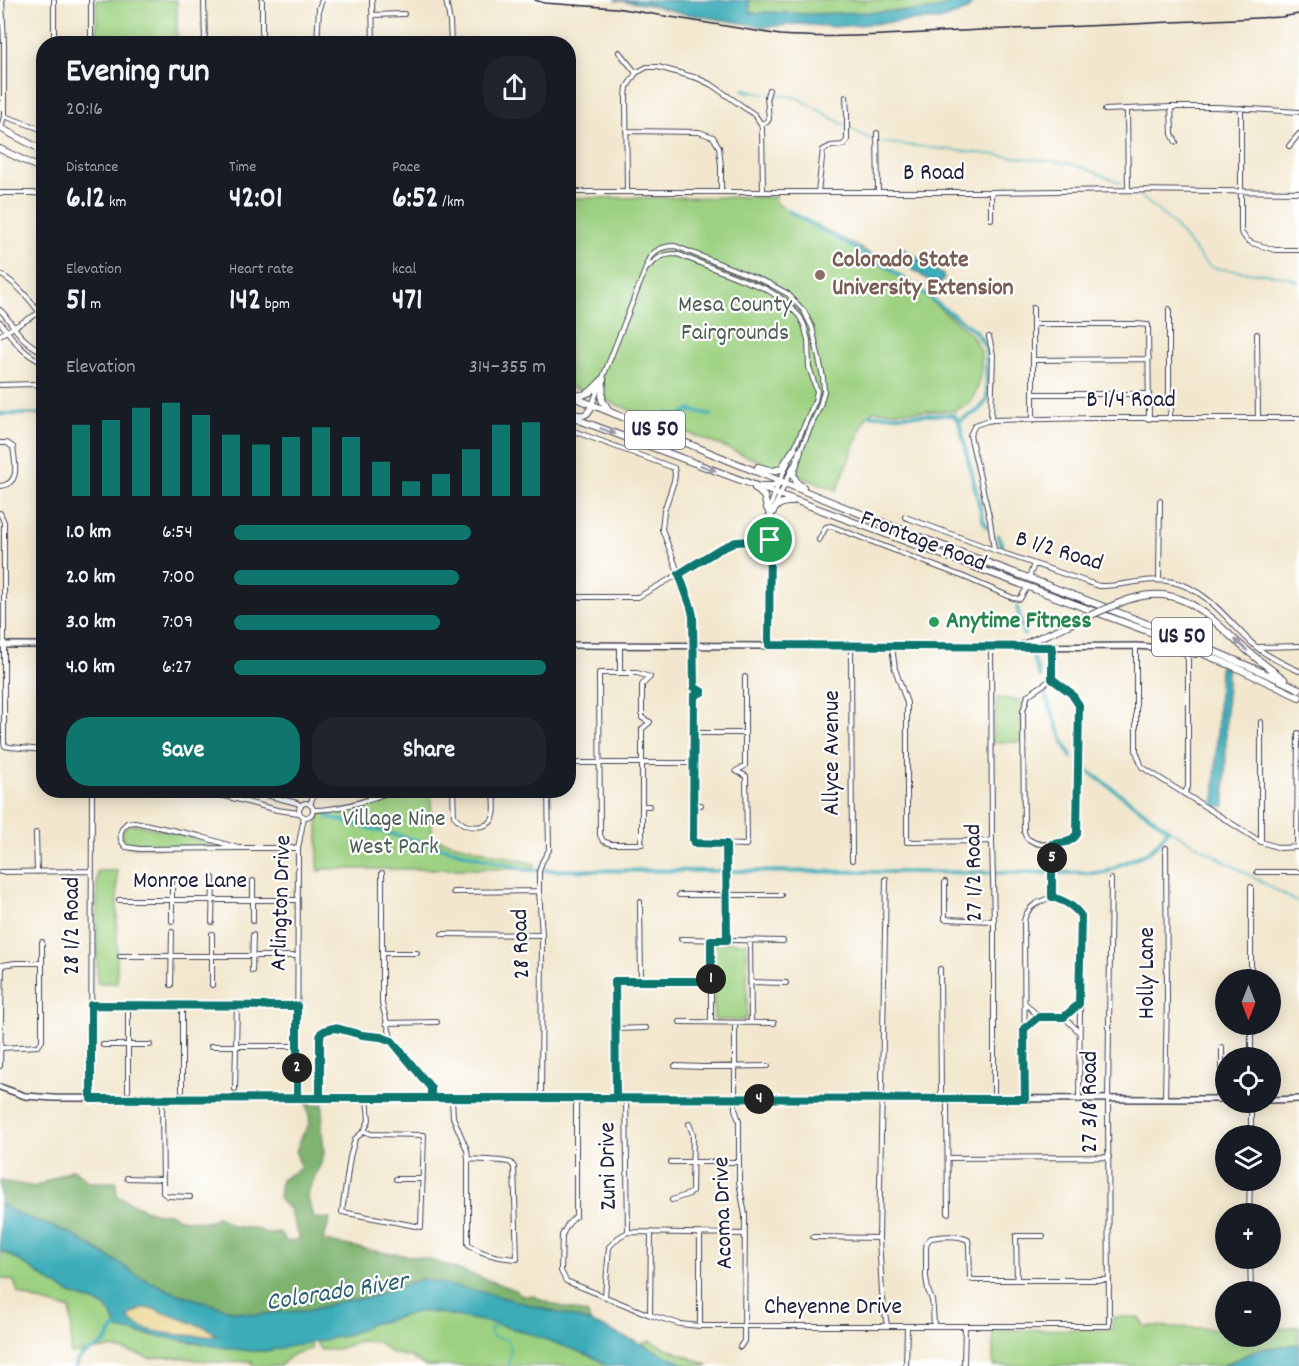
<!DOCTYPE html>
<html lang="en">
<head>
<meta charset="utf-8">
<style>
	:root { --surface:#171b24; --page:#20242c; --text:#f1f3f6; --muted:#9ea1a6; --accent:#0f766e }
	body { margin:0; font-family:Dekko,sans-serif; background:var(--page); color:var(--text); height:100vh; display:flex; flex-direction:column; font-size:22px; white-space:nowrap }
	* { box-sizing:border-box; margin:0 }
	p { font-size:20px; color:var(--muted) }
	.icon { flex:none; width:33px; height:33px; fill:none; stroke:currentColor; stroke-width:2; stroke-linecap:round; stroke-linejoin:round }
	.map { position:relative; flex:1; overflow:hidden }
	.side { position:absolute; left:36px; top:36px; width:540px; height:762px; display:flex; flex-direction:column; background:var(--surface); border-radius:24px; box-shadow:0 3px 15px #0003 }
	.side>* { flex:none }
	.needle { width:39px; rotate:180deg }
	.controls { position:absolute; left:1215px; top:969px; display:grid; gap:12px }
	.controls a { display:grid; place-items:center; width:66px; height:66px; border-radius:50%; background:var(--surface); box-shadow:0 3px 15px #0003; font-size:30px }
	.pin { position:absolute; display:grid; place-items:center; width:51px; height:51px; color:#fff; margin:-26px; border:3px solid #fff; border-radius:50%; box-shadow:0 2px 6px #0007 }
	.km { position:absolute; width:30px; height:30px; margin:-15px; border-radius:50%; background:#222; color:#fff; font-size:16px; line-height:30px; text-align:center }
	.round { display:grid; place-items:center; flex:none; width:63px; height:63px; border-radius:24px; background:var(--page) }
	.headline { display:flex; align-items:center; justify-content:space-between; height:102px; padding:0 30px }
	h1 { font-size:33px; font-weight:800; line-height:45px }
	.stats { display:grid; grid-template-columns:repeat(3,1fr); gap:9px; height:102px; padding:6px 30px }
	.stats div { display:grid; align-content:center }
	.stats b { font-size:30px; font-weight:800 }
	.stats small { font-size:16px; font-weight:400 }
	.stats p { font-size:16px }
	.chart { height:168px; padding:12px 30px }
	.chart p { display:flex; justify-content:space-between }
	.chart svg { width:100%; height:108px; margin-top:6px; stroke:var(--accent); stroke-width:6 }
	.cta { display:flex; gap:12px; margin-top:auto; padding:12px 30px }
	.cta a { flex:1; height:69px; border-radius:24px; background:var(--accent); color:#fff; font-size:24px; font-weight:800; line-height:69px; text-align:center }
	.cta a+a { background:var(--page); color:var(--text) }
	ul { padding:0 30px; list-style:none; font-size:20px }
	li { display:grid; grid-template-columns:96px 72px 1fr; align-items:center; height:45px }
	li i { height:15px; border-radius:8px; background:var(--accent) }
	.map>svg:first-child { display:block }
	.green { fill:#9dd181; stroke:#607a5e; stroke-width:1.5 }
	.forest { fill:#7eb36f; stroke:#506a55; stroke-width:1.5 }
	.sand { fill:#eeda9e; stroke:#887e6c; stroke-width:1.5 }
	.water { fill:#3bacb8; stroke:#2e677a; stroke-width:1.5; fill-rule:evenodd }
	.lines { fill:none; stroke-linecap:round; stroke-linejoin:round }
	.stream { stroke:#3bacb8; stroke-width:1.5 }
	.canal { stroke:#3bacb8; stroke-width:4 }
	.minor-casing { stroke:#414051; stroke-width:6 }
	.major-casing { stroke:#414051; stroke-width:8 }
	.highway-casing { stroke:#414051; stroke-width:8 }
	.minor { stroke:#fff; stroke-width:4 }
	.major { stroke:#fff; stroke-width:5 }
	.highway { stroke:#fff; stroke-width:6 }
	.rail { stroke:#22223b; stroke-width:1.5 }
	.highway-bridge-casing { stroke:#414051; stroke-width:8; stroke-linecap:butt }
	.highway-bridge { stroke:#fff; stroke-width:6 }
	.oneway { fill:#9c9ca7 }
	.route-casing { stroke:#fff; stroke-width:12 }
	.route { stroke:#0f766e; stroke-width:8 }
	.education-dot { fill:#8d6e63; stroke:#fff; stroke-width:2 }
	.leisure-dot { fill:#2e9e5b; stroke:#fff; stroke-width:2 }
	.labels { text-anchor:middle; dominant-baseline:central; stroke-width:4.5; stroke-linejoin:round; paint-order:stroke }
	.shield { fill:#fff; stroke:#646476; stroke-width:1.5 }
	.shield-label { font-size:22px; font-weight:bold; fill:#22223b }
	.street-label { font-size:24px; fill:#22223b; stroke:#fff }
	.education-label { font-size:24px; font-weight:bold; fill:#785e54; stroke:#fff; text-anchor:start }
	.park-label { font-size:24px; fill:#4d5f54; stroke:#fff }
	.leisure-label { font-size:24px; font-weight:bold; fill:#27864d; stroke:#fff; text-anchor:start }
	.water-label { font-size:26px; font-style:italic; fill:#2d6073; stroke:#fff }
</style>
</head>
<body>
<div class="map">
<svg width="1299" height="1366" viewBox="0 0 1299 1366">
	<rect width="100%" height="100%" fill="#fff"/>
	<filter id="ink" filterUnits="userSpaceOnUse"><feTurbulence type="fractalNoise" baseFrequency=".0167" numOctaves="2"/><feDisplacementMap in="SourceGraphic" scale="12" xChannelSelector="R" yChannelSelector="G"/><feConvolveMatrix kernelMatrix="1 2 1 2 8 2 1 2 1" color-interpolation-filters="sRGB"/></filter>
	<filter id="wash" filterUnits="userSpaceOnUse"><feTurbulence type="fractalNoise" baseFrequency=".008" numOctaves="4" result="noise"/><feDisplacementMap in="SourceGraphic" scale="24" xChannelSelector="R" yChannelSelector="G"/><feGaussianBlur stdDeviation="1.35" result="paint"/><feColorMatrix in="noise" values="0 0 0 0 0 0 0 0 0 0 0 0 0 0 0 0 0 1.4 0 .05"/><feComposite in="paint" operator="in"/></filter>
	<g filter="url(#wash)">
		<rect width="100%" height="100%" fill="#f2e7ce"/>
		<path class="green" d="M96 0H177V43H97Z
			M751 0H958L934 10 808 14 765 12 758 14 750 13 749 1Z
			M776 197 777 204 879 258 971 334 981 351V369L978 387 970 403 954 411H873L865 419 837 490 777 468 569 386 568 198Z
			M997 698 1021 700 1023 742H992Z
			M406 790 431 791 432 838 535 864 534 869H322V871H318V813L358 808Z
			M133 824 139 825 224 845 223 847H136L128 846 123 841 122 832 127 825Z
			M97 871H117V983H97Z
			M715 942 747 943V1017L744 1020H716L714 1019 713 945Z
			M0 1251 17 1259 52 1283 71 1294 103 1305 111 1313 139 1334 157 1335 201 1344 254 1351H266L309 1342 311 1349 293 1354 280 1366H252V1361L220 1362 171 1357 149 1358 127 1351 110 1348 71 1354V1310C53 1304 35 1301 18 1293L14 1281 0 1278Z
			M416 1312C464 1312 516 1327 561 1344 577 1350 593 1356 607 1366H425L411 1357 391 1353 378 1342 359 1341 338 1349 321 1350 315 1341 343 1336 362 1329 369 1324 381 1322Z
			M1113 1317H1138L1144 1326 1225 1329 1226 1336H1270L1271 1329 1299 1326V1344L1260 1349 1232 1361 1222 1366H993V1330L1112 1329Z
			M649 1341 710 1366H688L641 1344Z"/>
		<path class="forest" d="M307 1104H323L322 1128 324 1153 321 1163 307 1194 313 1218 330 1219 323 1241 380 1252 425 1258 502 1285 515 1290 522 1296H534L543 1301 588 1314 590 1322 539 1307 422 1279 371 1297 339 1302 307 1311 281 1312 257 1315 233 1311 175 1293 138 1276 122 1265 69 1233 20 1215 0 1204V1181L35 1187 73 1169 89 1182H116L117 1196 142 1208 159 1214 170 1213 179 1219 209 1222 217 1216 232 1226 259 1229 266 1234 279 1232 287 1242 300 1239 289 1209 279 1199 281 1180 301 1168 296 1152 301 1138 310 1123Z"/>
		<path class="sand" d="M144 1308 154 1309 207 1328 219 1336C197 1336 158 1336 138 1326 134 1324 131 1320 127 1317Z"/>
		<path class="water" d="M614 0H751L749 2 750 12 758 14 765 12 808 14 934 10 958 0H975L967 10 940 20H919L834 27 799 24 765 27 681 13 650 5Z
			M903 248 943 275 944 279 942 282 936 284 933 283 901 262 895 253Z
			M1220 666 1227 668 1225 806 1214 807Z
			M0 1204 20 1215 69 1233 122 1265 138 1276 175 1293 233 1311 257 1315 281 1312 307 1311 339 1302 371 1297 422 1279 490 1294 590 1322 641 1344 688 1366H607L594 1357 527 1333 497 1324 434 1312H416L381 1322 369 1324 362 1329 343 1336 266 1351C239 1352 213 1345 187 1341 164 1337 141 1334 118 1329L111 1313 103 1305 71 1294 52 1283 17 1259 0 1251ZM144 1308 154 1309 207 1328 218 1336C198 1337 157 1335 139 1326 134 1324 131 1321 128 1318L135 1312Z
			M1299 1344V1365L1283 1366H1222L1232 1361 1260 1349Z"/>
		<g class="lines">
			<path class="stream" d="M751 92 765 94
				M770 94 795 97 802 100 844 125
				M849 128 874 141
				M879 142 1068 163 1082 167 1121 183
				M1138 194 1172 223 1204 261 1212 268 1273 275 1290 278 1299 283
				M1168 829 1299 903
				M497 1323 495 1327 490 1328V1332L493 1337 508 1340C513 1349 509 1356 509 1366"/>
			<path class="canal" d="M744 90 751 92
				M789 211 889 268 975 331 986 347 987 400 979 410 959 421
				M0 414H44
				M667 414 679 416 690 410 711 415
				M870 415H953L959 421 983 520 987 527
				M998 536 1003 549
				M1017 607 1024 635
				M1031 652 1040 677
				M1045 694 1063 740 1071 757
				M328 817 527 870 1105 873 1119 865 1149 852 1160 841 1168 829 1084 768
				M76 1366C79 1351 91 1353 102 1345 109 1340 110 1331 117 1327"/>
		</g>
	</g>
	<g filter="url(#ink)">
		<g class="lines">
			<g class="minor-casing">
				<path id="minor" d="M91 0V44
					M204 0 205 44
					M262 0V44
					M372 0 373 44
					M446 0 450 22 451 44
					M372 15 404 14
					M54 44V0
					M317 44 319 8 322 0
					M455 44 461 40 470 44
					M619 52 636 73
					M1171 107 1172 134 1176 142
					M1241 108V232L1247 240 1252 243 1275 250H1299
					M1127 109 1128 190
					M1105 110 1171 107H1217L1299 112
					M4 116 44 130
					M761 124 767 122 769 119 767 96 769 90
					M1 128 4 116V44L2 0
					M626 131 699 132 713 137 719 147 721 166V191
					M877 133 878 192
					M1289 146 1299 134
					M568 192H991L1128 190 1299 192
					M627 192 626 97 627 87 636 73 647 67H658L697 78 712 85 755 115 761 124 762 129 763 191
					M818 192 823 150 831 146 843 145 847 140V114L846 97
					M0 193H32L44 194
					M991 219V192
					M647 268C658 258 661 254 677 254L766 289 785 301 800 317 804 325 808 340 809 367 817 391 815 401 793 451
					M0 274C19 285 31 301 44 318
					M1033 308V420
					M0 310C7 316 10 323 16 330 23 340 33 347 44 353
					M0 322C14 340 21 353 44 363
					M1033 324H1136L1148 325 1149 419
					M1257 334 1258 418
					M0 335 44 310
					M989 337 993 355 991 420
					M1033 360 1149 359
					M0 385 34 384 44 387
					M1033 394H1149
					M592 405 646 268C648 253 660 246 675 246L768 283 788 294 804 311 812 327 823 377 824 391 820 406 800 451
					M1169 419 1171 409 1169 403V309
					M568 429 674 468 675 475 674 481 664 511 662 529 691 607 693 616 694 687 702 692 694 696V843L746 845 747 841 746 776 736 771 745 766V677
					M0 443H7L13 447C15 463 21 484 0 486
					M775 506 793 466
					M0 513 4 522V743L5 746 10 747 44 750
					M905 517 994 550 1099 586C1124 587 1147 576 1173 582 1209 590 1229 623 1255 646 1268 657 1283 664 1299 671
					M819 540 826 527 831 526 964 577 1013 598 1020 599 1028 586
					M994 550 990 520 970 435 975 425 987 421 993 420 1094 418H1299
					M1029 578 1034 564
					M1159 580 1160 501
					M568 597H638L672 578 718 550 736 542 770 540
					M620 645V673
					M769 645 770 507 780 480 788 463
					M851 646 852 860
					M1136 646V751L1142 767 1261 842 1280 848 1299 847
					M892 647 895 669 907 703V842L992 841
					M991 647 992 841 994 921V1099
					M1052 647V679L1071 693 1079 705 1077 834C1070 845 1041 848 1030 840 1026 838 1026 837 1024 832L1023 711 1028 695 1052 679
					M1258 647 1299 646
					M1182 651 1186 655 1188 660V787L1184 794
					M599 673H637L650 677 642 685V718L650 722 642 729V835L641 840 642 844H611L603 841 600 835Z
					M694 733H745
					M568 763H693
					M202 790 277 810 299 813
					M246 790 297 803 301 806
					M369 790V800
					M453 790 454 816C457 819 461 823 465 825 475 828 492 828 494 815 496 808 494 798 494 790
					M299 810a7 7 0 1 1 14 0a7 7 0 1 1-14 0Z
					M694 804 701 805
					M310 805 315 790
					M642 806H649
					M313 810C341 810 368 801 394 790
					M135 822 199 836 238 848 140 849 126 847C118 839 119 830 127 823Z
					M36 833 37 872
					M1261 842V722
					M726 844 727 940
					M1052 844V897
					M1297 847 1298 733
					M238 848H298
					M0 872 92 871
					M1257 872H1299
					M382 873V1004L392 1041 431 1088V1098
					M886 879 879 1238 882 1292 887 1326
					M172 880V921
					M945 882V919L994 921
					M1251 887V980
					M453 892 539 891
					M679 895H781
					M1052 897 1071 905 1081 916 1079 1100
					M119 900H297
					M640 902 641 981
					M253 921V881
					M212 922 213 878
					M442 934 542 935
					M681 939 783 941
					M750 941 751 1023
					M383 953H417
					M120 956H297
					M940 969 941 1094 947 1104 948 1213
					M252 971 253 935
					M750 982 786 983
					M171 985 172 932
					M212 985V934
					M1025 1003 1039 1017
					M91 1005 297 1006
					M1064 1017 1079 1004
					M680 1022 774 1023
					M711 1022V940
					M386 1023 437 1022
					M735 1023V1109L739 1121V1182L745 1215 744 1341 740 1347
					M1251 1024V1058
					M615 1029 646 1028
					M1024 1029 1039 1017H1064L1079 1032
					M103 1045H150
					M211 1046H297
					M1222 1047V1099
					M1 1048 38 1046 42 1041V942
					M0 1066 2 965 16 963H42
					M675 1066 703 1067 768 1066
					M235 1089 237 1006
					M128 1091V1005
					M182 1091V1005
					M297 1098 298 848 304 817
					M320 1098 321 1033C325 1031 329 1029 335 1029 344 1028 354 1034 363 1035 373 1037 381 1037 391 1041
					M541 1098 542 935 539 891V872L542 862 549 850 548 790
					M617 1098 615 981H711
					M91 1099 92 790
					M162 1099 163 1193 168 1196 190 1197
					M452 1099 453 1117 467 1150 468 1159V1244C480 1254 501 1258 517 1259L514 1167C513 1166 512 1164 511 1163 506 1160 477 1160 468 1159
					M576 1099V1216L568 1224 562 1235 561 1271 566 1281 650 1315 680 1324 700 1326H1109L1108 1099 1111 879
					M1025 1099 1024 921C1027 906 1038 902 1052 897
					M1165 1099 1167 998 1166 848
					M364 1131 371 1134 424 1135 421 1227 342 1212 350 1157 355 1139 364 1131 369 1120 367 1098
					M1251 1136V1102
					M948 1158 1109 1157
					M671 1162H739
					M127 1178 162 1179
					M396 1179H423
					M672 1200 689 1194 692 1192 693 1134 689 1124
					M1249 1214 1250 1180
					M628 1232 745 1234
					M700 1233V1325
					M813 1237 879 1238
					M1250 1258 1251 1292
					M1017 1280 1016 1236H1043
					M605 1296 609 1247 619 1237 628 1232 626 1099
					M650 1315 651 1232
					M934 1326 933 1309 932 1300 928 1290 926 1277V1248L927 1242 931 1238C943 1236 958 1235 968 1240L969 1245 970 1279 974 1280H1109
					M906 1366 907 1327
					M962 1366 964 1364 965 1326"/>
			</g>
			<g class="major-casing">
				<path id="major" d="M0 645H44
					M568 645 1018 647 1136 646 1164 648 1181 650
					M0 1087 25 1096 54 1098 1226 1099
					M1270 1100 1299 1099"/>
			</g>
			<g class="highway-casing">
				<path id="highway" d="M0 128 44 151
					M0 149 44 170
					M603 379 602 400 608 409
					M568 395C688 443 806 493 925 539 1051 587 1177 632 1299 689
					M574 395C589 397 593 389 603 379
					M569 413C582 416 587 418 592 405
					M568 416 1158 635 1235 667 1299 697
					M800 451 793 474 797 483 803 487
					M758 467 773 471 781 469 794 449
					M762 486H772L785 482
					M755 488 764 496 767 508 770 514
					M771 515C775 507 780 501 791 502
					M1117 604C1171 580 1198 605 1236 641 1251 654 1267 667 1284 679
					M1018 647 1084 618
					M1181 650 1195 654"/>
			</g>
			<use href="#minor" class="minor"/>
			<use href="#major" class="major"/>
			<use href="#highway" class="highway"/>
			<path class="rail" d="M535 0 544 3 616 8 780 35C856 40 932 31 1008 29 1099 26 1190 21 1281 17L1299 14"/>
			<g class="highway-bridge-casing">
				<path id="highway-bridge" d="M1084 618 1117 604"/>
			</g>
			<use href="#highway-bridge" class="highway-bridge"/>
		</g>
		<defs><path id="oneway-solid" d="M-6-.8H1V-3.2L6.5 0L1 3.2V.8H-6Z" transform="scale(1.5)"/></defs>
		<g class="oneway">
			<use href="#oneway-solid" transform="translate(608 431) rotate(21)"/>
			<use href="#oneway-solid" transform="translate(708 468) rotate(20)"/>
			<use href="#oneway-solid" transform="translate(1241 645) rotate(-138)"/>
		</g>
	</g>
	<g class="lines" filter="url(#ink)">
		<g class="route-casing">
			<path id="route" d="M770 540 736 542 718 550 679 574 691 607 693 616 694 687 702 692 694 696 693 840 694 843 726 844 727 940H711V981H615L616 1098C510 1098 403 1098 297 1098V1006L91 1005V1099L320 1098V1038L321 1033 326 1030 334 1028 340 1029 362 1035 381 1037 392 1041 431 1088V1098L1025 1099 1024 1029 1038 1017H1064L1079 1004 1081 916C1073 905 1065 901 1052 897V844C1062 843 1071 843 1077 834L1079 705 1071 693 1052 679V647L769 645 770 540"/>
		</g>
		<use href="#route" class="route"/>
	</g>
	<circle class="education-dot" cx="820" cy="275" r="6"/>
	<circle class="leisure-dot" cx="934" cy="622" r="6"/>
	<g class="labels">
		<g class="shield">
			<rect x="625" y="411" width="60" height="38" rx="4.5"/>
			<rect x="1152" y="618" width="60" height="38" rx="4.5"/>
		</g>
		<g class="shield-label">
			<text x="655" y="430">US 50</text>
			<text x="1182" y="637">US 50</text>
		</g>
		<g class="street-label">
			<text x="934" y="174">B Road</text>
			<text x="1131" y="401">B 1/4 Road</text>
			<text transform="translate(923 542) rotate(21)">Frontage Road</text>
			<text transform="translate(1059 552) rotate(17)">B 1/2 Road</text>
			<text transform="translate(833 753) rotate(-90)">Allyce Avenue</text>
			<text transform="translate(975 873) rotate(-91)">27 1/2 Road</text>
			<text x="190" y="882">Monroe Lane</text>
			<text transform="translate(282 903) rotate(-88)">Arlington Drive</text>
			<text transform="translate(73 926) rotate(-90)">28 1/2 Road</text>
			<text transform="translate(522 944) rotate(-92)">28 Road</text>
			<text transform="translate(1148 973) rotate(-90)">Holly Lane</text>
			<text transform="translate(1091 1102) rotate(-90)">27 3/8 Road</text>
			<text transform="translate(609 1166) rotate(-91)">Zuni Drive</text>
			<text transform="translate(724 1213) rotate(-92)">Acoma Drive</text>
			<text x="833" y="1308">Cheyenne Drive</text>
		</g>
		<g class="education-label">
			<text x="832" y="261">Colorado State<tspan x="832" dy="28">University Extension</tspan></text>
		</g>
		<g class="park-label">
			<text x="735" y="306">Mesa County<tspan x="735" dy="28">Fairgrounds</tspan></text>
			<text x="394" y="820">Village Nine<tspan x="394" dy="28">West Park</tspan></text>
		</g>
		<g class="leisure-label">
			<text x="946" y="622">Anytime Fitness</text>
		</g>
		<g class="water-label">
			<text transform="translate(337 1293) rotate(-9)">Colorado River</text>
		</g>
	</g>
</svg>
<div class="controls">
<a><svg class="needle" viewBox="-14 -14 28 28"><path d="M0-13l5 13h-10z" fill="#e53935"/><path d="M0 13l5-13h-10z" fill="#9ea1a6"/></svg></a>
<a><svg class="icon" aria-label="locate" viewBox="0 0 24 24"><circle cx="12" cy="12" r="6"/><path d="M12 2v4M12 18v4M2 12h4M18 12h4"/></svg></a>
<a><svg class="icon" aria-label="layers" viewBox="0 0 24 24"><path d="M12 4l9 5-9 5-9-5zM3 14l9 5 9-5"/></svg></a>
<a>+</a>
<a>−</a>
</div>
<div class="pin" style="left:770px;top:540px;background:#1e9e55"><svg class="icon" aria-label="arrive" viewBox="0 0 24 24"><path d="M6 21V4h12l-3 4 3 4H6"/></svg></div>
<b class="km" style="left:711px;top:979px">1</b>
<b class="km" style="left:297px;top:1068px">2</b>
<b class="km" style="left:759px;top:1099px">4</b>
<b class="km" style="left:1052px;top:858px">5</b>
<section class="side">
<div class="headline"><div><h1>Evening run</h1><p>20:16</p></div><a class="round"><svg class="icon" aria-label="share" viewBox="0 0 24 24"><path d="M12 15V3M7 8l5-5 5 5M5 13v7h14v-7"/></svg></a></div>
<div class="stats">
<div><p>Distance</p><b>6.12<small> km</small></b></div>
<div><p>Time</p><b>42:01</b></div>
<div><p>Pace</p><b>6:52<small> /km</small></b></div>
</div>
<div class="stats">
<div><p>Elevation</p><b>51<small> m</small></b></div>
<div><p>Heart rate</p><b>142<small> bpm</small></b></div>
<div><p>kcal</p><b>471</b></div>
</div>
<div class="chart"><p><span>Elevation</span>314–355 m</p>
<svg viewBox="0 0 160 44" preserveAspectRatio="none"><path d="M5 44V15M15 44V13M25 44V8M35 44V6M45 44V11M55 44V19M65 44V23M75 44V20M85 44V16M95 44V20M105 44V30M115 44V38M125 44V35M135 44V25M145 44V15M155 44V14"/></svg>
</div>
<ul>
<li><b>1.0 km</b>6:54<i style="width:76%"></i></li>
<li><b>2.0 km</b>7:00<i style="width:72%"></i></li>
<li><b>3.0 km</b>7:09<i style="width:66%"></i></li>
<li><b>4.0 km</b>6:27<i style="width:100%"></i></li>
</ul>
<div class="cta"><a>Save</a><a>Share</a></div>
</section>
</div>
</body>
</html>
